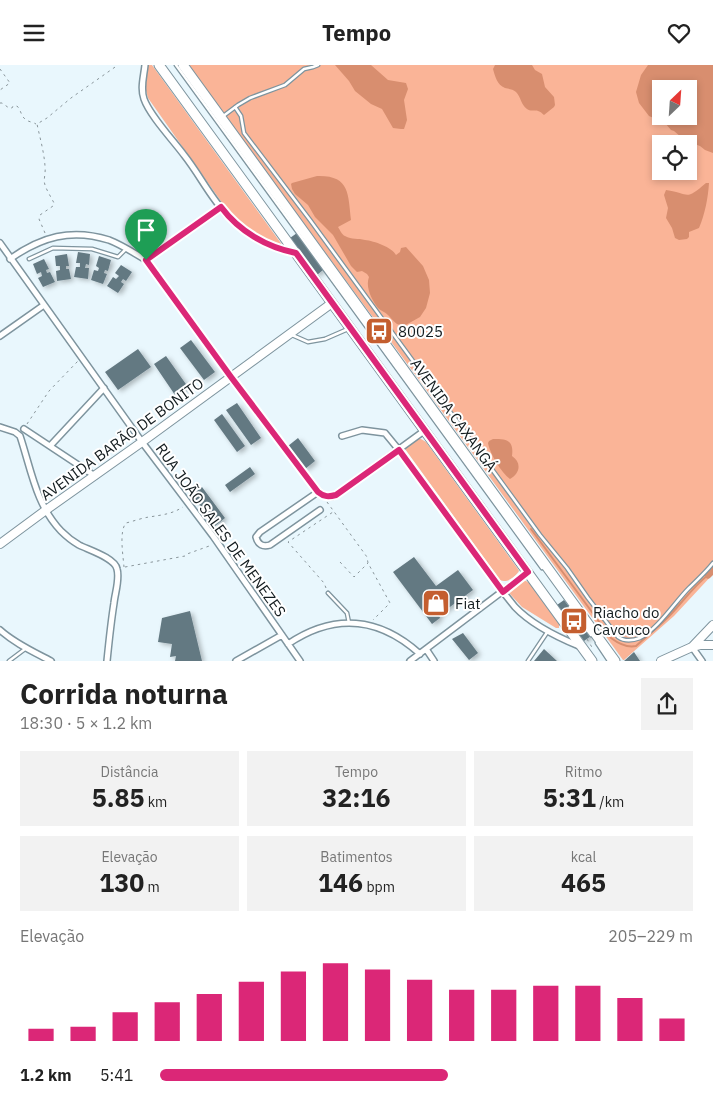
<!DOCTYPE html>
<html lang="pt">
<head>
<meta charset="utf-8">
<style>
	:root { --surface:#fff; --page:#f2f2f2; --text:#222; --muted:#767676; --accent:#db2777 }
	body { margin:0; font-family:"IBM Plex Sans",sans-serif; background:var(--page); color:var(--text); height:100vh; display:flex; flex-direction:column; font-size:19px; white-space:nowrap }
	* { box-sizing:border-box; margin:0 }
	p { font-size:16px; color:var(--muted) }
	.icon { flex:none; width:28px; height:28px; fill:none; stroke:currentColor; stroke-width:2; stroke-linecap:round; stroke-linejoin:round }
	.map { position:relative; height:596px; overflow:hidden }
	.sheet { display:flex; flex-direction:column; background:var(--surface); flex:1 }
	.sheet>* { flex:none }
	.needle { width:32px; rotate:25deg }
	.controls { position:absolute; left:652px; top:15px; display:grid; gap:10px }
	.controls a { display:grid; place-items:center; width:45px; height:45px; border-radius:0px; background:var(--surface); box-shadow:0 2px 8px #0003; font-size:25px }
	.pin { position:absolute; display:grid; place-items:center; width:42px; height:42px; color:#fff; margin:-51px -21px; border-radius:50% 50% 50% 0; rotate:-45deg; box-shadow:0 0 5px #0007 }
	.pin .icon { rotate:45deg }
	.round { display:grid; place-items:center; flex:none; width:52px; height:52px; border-radius:0px; background:var(--page) }
	.overview { display:flex; align-items:center; justify-content:space-between; height:85px; padding:0 20px }
	h1 { font-size:28px; font-weight:800; line-height:38px }
	.stats { display:grid; grid-template-columns:repeat(3,1fr); gap:8px; height:85px; padding:5px 20px }
	.stats div { display:grid; align-content:center; border-radius:0px; background:var(--page); text-align:center }
	.stats b { font-size:25px; font-weight:800 }
	.stats small { font-size:14px; font-weight:400 }
	.stats p { font-size:14px }
	.chart { height:140px; padding:10px 20px }
	.chart p { display:flex; justify-content:space-between }
	.chart svg { width:100%; height:90px; margin-top:5px; stroke:var(--accent); stroke-width:6 }
	ul { padding:0 20px; list-style:none; font-size:16px }
	li { display:grid; grid-template-columns:80px 60px 1fr; align-items:center; height:38px }
	li i { height:12px; border-radius:6px; background:var(--accent) }
	header { display:flex; justify-content:space-between; align-items:center; height:65px; padding:0 20px; background:var(--surface); font-size:22px; font-weight:800 }
	.map>svg:first-child { display:block }
	.green { fill:#fab497; fill-rule:evenodd }
	.water { fill:#d88e6f; fill-rule:evenodd }
	.lines { fill:none; stroke-linecap:round; stroke-linejoin:round }
	.stream { stroke:#d88e6f; stroke-width:2 }
	.canal { stroke:#d88e6f; stroke-width:7 }
	.building { fill:#647982; filter:url(#shadow) }
	.lane-casing { stroke:#7e949e; stroke-width:5 }
	.street-casing { stroke:#7e949e; stroke-width:8 }
	.secondary-casing { stroke:#7e949e; stroke-width:10 }
	.primary-casing { stroke:#7e949e; stroke-width:11 }
	.path { stroke:#89959a; stroke-width:1; stroke-dasharray:2.5 4; stroke-linecap:butt }
	.lane { stroke:#fff; stroke-width:2.5 }
	.street { stroke:#fff; stroke-width:5 }
	.secondary { stroke:#fff; stroke-width:8 }
	.primary { stroke:#fff; stroke-width:9 }
	.route-casing { stroke:#fff; stroke-width:10 }
	.route { stroke:#db2777; stroke-width:6 }
	.labels { text-anchor:middle; dominant-baseline:central; stroke-width:4; stroke-linejoin:round; paint-order:stroke }
	.poi-label { font-size:15px; fill:#131c1f; stroke:#fff; text-anchor:start }
	.street-label { font-size:15px; fill:#131c1f; stroke:#fff }
</style>
</head>
<body>
<header><svg class="icon" aria-label="menu" viewBox="0 0 24 24"><path d="M4 6h16M4 12h16M4 18h16"/></svg>Tempo<svg class="icon" aria-label="heart" viewBox="0 0 24 24"><path d="M12 20l-8-8c-3-5 5-10 8-4 3-6 11-1 8 4z"/></svg></header>
<div class="map">
<svg width="713" height="596" viewBox="0 0 713 596">
	<defs>
		<filter id="shadow"><feDropShadow dx="3" dy="2" stdDeviation="2.5" flood-color="#0004"/></filter>
	</defs>
	<rect width="100%" height="100%" fill="#e9f7fd"/>
	<path class="green" d="M147 0H152L283 181C261 175 239 160 225 142L148 33 145 22Z
		M188 0H713V509L674 551 624 595H623L403 293 215 38ZM661 24H689V51H661ZM661 79H689V106H661Z
		M418 374H421L426 377 518 504 519 506C516 511 507 519 500 515L405 384Z
		M523 514 529 518 559 559V563H556L522 542 510 529V524Z"/>
	<path class="water" d="M335 0H371L388 15 406 18 408 24 404 35 407 55 404 64H401L393 63 382 44 371 39 355 26 349 16Z
		M495 0H532L535 5 542 9 545 22 554 32 555 40 554 42 544 50C536 42 532 48 527 44 521 40 521 32 516 27 513 24 509 24 505 23 497 20 495 11 493 4Z
		M648 0H713V88L705 85 700 81 692 78 687 73 681 72 674 66 671 65 665 58 649 51 639 38 636 27 641 10ZM661 24H689V51H661Z
		M317 111C350 110 348 129 351 155L338 162C340 165 342 170 345 171 352 175 358 173 365 175 374 176 392 182 396 190L400 187 401 183 406 182 423 201 429 215 430 228 426 243 420 252 404 261 397 259C393 256 391 253 388 250 385 247 381 246 378 243 372 235 365 222 369 212L367 209 362 206 357 207 351 201 333 170 315 152 308 140 295 129 292 124 291 119 292 118Z
		M706 118H709C708 133 705 149 699 163L689 167V172L687 174 679 175 675 173 672 163 666 153 668 143 664 130 666 125C690 128 684 137 706 118Z
		M493 374C507 374 514 375 512 391 522 398 520 408 510 414 501 407 490 389 488 378L489 376Z"/>
	<g class="lines">
		<path class="stream" d="M531 464 611 573C619 579 627 583 636 581 648 570 661 560 672 548 684 535 694 521 708 510"/>
		<path class="canal" d="M708 510 713 505"/>
	</g>
	<path class="building" d="M297 168 323 205 317 210 290 173Z
		M78 187 90 189 89 200 86 199 85 203H89L88 214 74 212 76 202H80V198H76Z
		M67 189 69 201H66V204H69L71 214 57 216 56 206 60 205V201H56L55 191Z
		M99 191 111 195 108 206 105 205 104 208 107 209 103 219 91 215 94 205 98 206 99 203 96 201Z
		M44 194 49 204 46 205 47 208 50 207 55 217 43 222 38 213 42 211 41 207 37 209 33 199Z
		M121 200 132 207 126 216 123 214 121 217 124 219 118 228 107 221 113 212 116 214 119 211 115 208Z
		M191 275 215 307 204 315 180 283Z
		M138 284 151 302 118 325 105 307Z
		M166 291 188 322 175 330 154 299Z
		M237 338 261 373 251 380 226 345Z
		M222 349 245 381 237 387 214 355Z
		M298 373 315 396 305 404 288 381Z
		M250 402 255 409 230 427 225 420Z
		M202 422 225 453 215 461 192 430Z
		M414 492 436 521 458 505 473 525 439 550 440 553 432 559 393 507Z
		M564 535 591 571 584 576 557 540Z
		M190 546 202 596H175L176 591 170 592 172 579 158 577 162 553Z
		M463 568 478 588 469 595 452 574Z
		M544 584 557 596H534Z
		M634 587 640 596H624Z"/>
	<g class="lines">
		<g class="lane-casing">
			<path id="lane" d="M176 0 542 503
				M235 42 241 51 244 68 310 155 540 470 567 503 588 533 618 572C625 577 632 576 640 573 658 564 675 537 689 523 697 515 706 507 713 498
				M222 52 238 40 250 33 285 20 304 4 313 2 318 0
				M29 194 53 183 92 184 118 192 126 184
				M292 270 308 277 325 274 348 264
				M328 528 347 548 349 558
				M570 542 591 570
				M597 578 609 596
				M9 596 25 584
				M528 596 548 566"/>
		</g>
		<g class="street-casing">
			<path id="street" d="M145 0C144 11 140 23 144 34 150 51 173 75 184 90 200 110 211 134 229 152 246 170 271 183 295 188
				M0 178 142 377 213 471 300 596
				M10 194C41 172 71 163 109 175 122 180 134 188 146 195L231 312 318 427C324 432 329 433 336 430L424 366
				M146 195 221 142
				M0 271 44 240
				M0 362 15 367 20 371C31 404 36 440 61 466 66 471 72 476 79 480 89 485 115 493 117 504 120 514 115 528 114 538 111 557 109 576 107 596
				M24 364 95 411
				M342 371 362 365 385 368 399 385 503 527C507 532 511 537 515 542 532 560 557 572 579 581
				M50 381 104 323
				M318 427 260 467 256 472C258 480 263 482 270 480L320 445
				M0 565C14 578 34 587 51 596
				M288 579C334 548 379 552 420 589
				M692 582 702 596
				M426 584 434 596
				M236 596 282 570
				M410 596 528 507"/>
		</g>
		<g class="secondary-casing">
			<path id="secondary" d="M0 479 46 445 142 377 332 238
				M692 582 700 580H713
				M661 596 692 582 713 560"/>
		</g>
		<g class="primary-casing">
			<path id="primary" d="M159 0 592 596
				M183 0 615 596"/>
		</g>
		<path class="path" d="M0 4 10 18 0 25
			M0 38H2L9 43H12L13 41H17C21 45 21 51 25 54 28 57 33 57 36 59
			M45 168 39 154 40 150 53 141 54 138C51 132 47 126 45 120 43 115 46 108 45 101 44 87 40 73 37 59L47 53 71 33 118 0
			M27 359 49 326 78 296
			M327 437 367 492 368 498 390 538 373 555
			M340 497 354 512 368 498
			M124 502C123 490 119 466 126 458 134 456 142 453 149 452 162 450 172 449 183 442
			M125 502 185 491 187 489 212 480
			M326 523 324 518 288 477 333 447
			M587 574 593 584"/>
		<use href="#lane" class="lane"/>
		<use href="#street" class="street"/>
		<use href="#secondary" class="secondary"/>
		<use href="#primary" class="primary"/>
	</g>
	<g class="lines">
		<g class="route-casing">
			<path id="route" d="M221 142C239 166 266 182 296 188L528 507 503 527 399 385 336 430C329 432 324 432 318 427L231 312 146 195Z"/>
		</g>
		<use href="#route" class="route"/>
	</g>
	<defs>
		<g id="bus-square" transform="scale(1.4375)"><rect x="-9" y="-9" width="18" height="18" rx="4" fill="#c45e2f" stroke="#fff"/><path d="M-5-6H5V4H4V6H2V4H-2V6H-4V4H-5ZM-3.5-4V0h7V-4ZM-3.5 1.2v1.5H-2V1.2ZM2 1.2v1.5H3.5V1.2Z" fill="#fff"/></g>
		<g id="shop-square" transform="scale(1.4375)"><rect x="-9" y="-9" width="18" height="18" rx="4" fill="#c45e2f" stroke="#fff"/><path d="M-5-2.5h2.3a2.7 3.5 0 0 1 5.4 0H5L5.5 6h-11ZM-1.5-2.5h3a1.5 2.3 0 0 0-3 0Z" fill="#fff"/></g>
	</defs>
	<g fill-rule="evenodd">
		<use href="#bus-square" x="379" y="266"/>
		<use href="#shop-square" x="436" y="538"/>
		<use href="#bus-square" x="574" y="556"/>
	</g>
	<g class="labels">
		<g class="poi-label">
			<text x="398" y="266">80025</text>
			<text x="455" y="538">Fiat</text>
			<text x="593" y="547">Riacho do<tspan x="593" dy="17">Cavouco</tspan></text>
		</g>
		<g class="street-label">
			<text transform="translate(454 350) rotate(54)">AVENIDA CAXANGÁ</text>
			<text transform="translate(122 374) rotate(-36)">AVENIDA BARÃO DE BONITO</text>
			<text transform="translate(221 465) rotate(54)">RUA JOÃO SALES DE MENEZES</text>
		</g>
	</g>
</svg>
<div class="controls">
<a><svg class="needle" viewBox="-14 -14 28 28"><path d="M0-13l5 13h-10z" fill="#e53935"/><path d="M0 13l5-13h-10z" fill="#767676"/></svg></a>
<a><svg class="icon" aria-label="locate" viewBox="0 0 24 24"><circle cx="12" cy="12" r="6"/><path d="M12 2v4M12 18v4M2 12h4M18 12h4"/></svg></a>
</div>
<div class="pin" style="left:146px;top:195px;background:#1e9e55"><svg class="icon" aria-label="arrive" viewBox="0 0 24 24"><path d="M6 21V4h12l-3 4 3 4H6"/></svg></div>
</div>
<section class="sheet">
<div class="overview"><div><h1>Corrida noturna</h1><p>18:30 · 5 × 1.2 km</p></div><a class="round"><svg class="icon" aria-label="share" viewBox="0 0 24 24"><path d="M12 15V3M7 8l5-5 5 5M5 13v7h14v-7"/></svg></a></div>
<div class="stats">
<div><p>Distância</p><b>5.85<small> km</small></b></div>
<div><p>Tempo</p><b>32:16</b></div>
<div><p>Ritmo</p><b>5:31<small> /km</small></b></div>
</div>
<div class="stats">
<div><p>Elevação</p><b>130<small> m</small></b></div>
<div><p>Batimentos</p><b>146<small> bpm</small></b></div>
<div><p>kcal</p><b>465</b></div>
</div>
<div class="chart"><p><span>Elevação</span>205–229 m</p>
<svg viewBox="0 0 160 44" preserveAspectRatio="none"><path d="M5 44V38M15 44V37M25 44V30M35 44V25M45 44V21M55 44V15M65 44V10M75 44V6M85 44V9M95 44V14M105 44V19M115 44V19M125 44V17M135 44V17M145 44V23M155 44V33"/></svg>
</div>
<ul>
<li><b>1.2 km</b>5:41<i style="width:54%"></i></li>
</ul>
</section>
</body>
</html>
